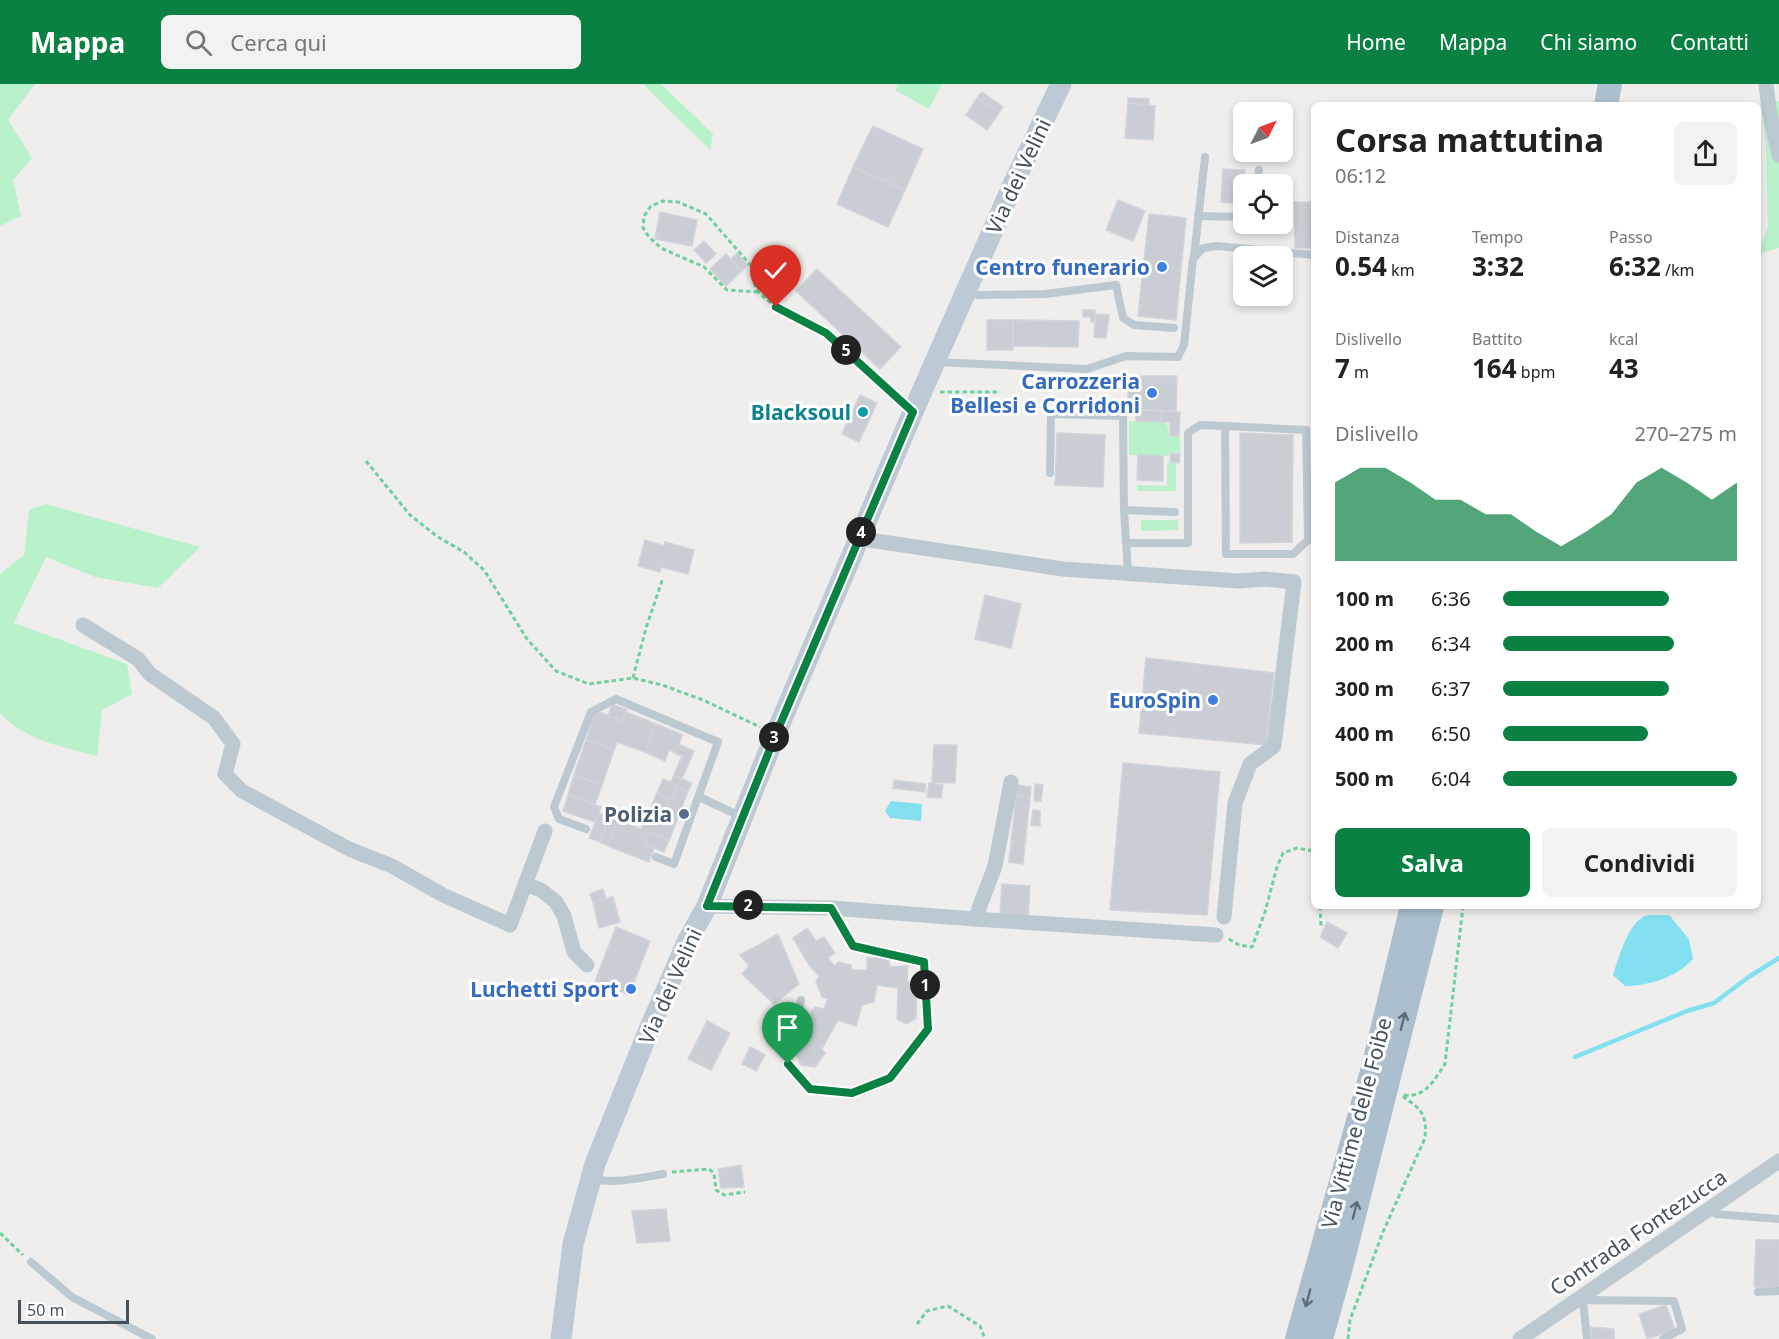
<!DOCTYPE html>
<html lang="it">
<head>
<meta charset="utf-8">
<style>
	:root { --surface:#fff; --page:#f2f2f2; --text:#222; --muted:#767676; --accent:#0b8043 }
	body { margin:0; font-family:"Noto Sans",sans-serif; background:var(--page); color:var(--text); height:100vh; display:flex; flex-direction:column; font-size:22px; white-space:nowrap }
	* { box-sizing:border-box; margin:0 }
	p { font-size:20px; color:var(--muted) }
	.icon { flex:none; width:33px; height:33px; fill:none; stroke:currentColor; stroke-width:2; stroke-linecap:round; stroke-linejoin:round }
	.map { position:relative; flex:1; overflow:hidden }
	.side { position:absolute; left:1311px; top:18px; width:450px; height:807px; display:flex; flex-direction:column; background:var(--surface); border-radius:9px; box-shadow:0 3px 9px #0003 }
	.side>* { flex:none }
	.needle { width:39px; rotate:48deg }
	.controls { position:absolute; left:1233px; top:18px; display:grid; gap:12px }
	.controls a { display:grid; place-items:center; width:60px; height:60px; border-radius:9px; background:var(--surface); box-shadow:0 3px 9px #0003; font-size:30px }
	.scale { position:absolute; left:18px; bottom:15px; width:111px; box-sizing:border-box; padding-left:6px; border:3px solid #45525c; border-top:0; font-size:16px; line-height:21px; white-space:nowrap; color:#45525c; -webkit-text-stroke:4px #fff; paint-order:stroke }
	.pin { position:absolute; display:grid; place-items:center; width:51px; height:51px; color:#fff; margin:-62px -26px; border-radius:50% 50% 50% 0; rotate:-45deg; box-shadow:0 0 6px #0007 }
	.pin .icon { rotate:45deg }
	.km { position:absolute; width:30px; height:30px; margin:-15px; border-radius:50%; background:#222; color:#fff; font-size:16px; line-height:30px; text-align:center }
	.round { display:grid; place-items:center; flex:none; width:63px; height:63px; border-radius:9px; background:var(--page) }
	.headline { display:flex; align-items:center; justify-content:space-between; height:102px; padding:0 24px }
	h1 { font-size:33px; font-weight:700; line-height:45px }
	.stats { display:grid; grid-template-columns:repeat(3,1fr); gap:9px; height:102px; padding:6px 24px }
	.stats div { display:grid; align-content:center }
	.stats b { font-size:26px; font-weight:700 }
	.stats small { font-size:16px; font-weight:400 }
	.stats p { font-size:16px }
	.chart { height:168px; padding:12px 24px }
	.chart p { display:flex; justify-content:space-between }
	.chart svg { width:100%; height:108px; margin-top:6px; fill:var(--accent); opacity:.7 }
	.cta { display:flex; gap:12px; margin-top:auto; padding:12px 24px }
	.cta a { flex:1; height:69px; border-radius:9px; background:var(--accent); color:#fff; font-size:24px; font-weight:700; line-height:69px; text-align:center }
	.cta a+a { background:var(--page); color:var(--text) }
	ul { padding:0 24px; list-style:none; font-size:20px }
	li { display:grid; grid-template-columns:96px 72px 1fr; align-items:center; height:45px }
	li i { height:15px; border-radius:8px; background:var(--accent) }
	header { display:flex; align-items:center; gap:36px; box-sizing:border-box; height:84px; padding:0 30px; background:var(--accent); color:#fff }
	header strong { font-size:28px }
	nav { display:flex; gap:33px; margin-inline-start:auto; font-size:21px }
	.search { width:420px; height:54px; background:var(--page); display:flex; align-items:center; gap:15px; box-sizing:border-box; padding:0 21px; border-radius:9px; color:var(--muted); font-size:22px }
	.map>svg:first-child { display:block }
	.green { fill:#b9f1cb }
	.water { fill:#83e0f1 }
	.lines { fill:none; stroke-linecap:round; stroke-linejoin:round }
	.stream { stroke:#83e0f1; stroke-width:4.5 }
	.building { fill:#cacdd3; stroke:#d1d4da; stroke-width:1.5 }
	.path { stroke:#6fd19b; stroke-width:3; stroke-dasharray:4.5 3; stroke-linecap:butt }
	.lane { stroke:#bdc9d1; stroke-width:8 }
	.street { stroke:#bdc9d1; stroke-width:15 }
	.secondary { stroke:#bdcad6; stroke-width:21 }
	.primary { stroke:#abbfce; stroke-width:24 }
	.oneway { stroke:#5e6d78 }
	.route-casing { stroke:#fff; stroke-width:12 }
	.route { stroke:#0b8043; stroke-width:8 }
	.shop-dot { fill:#3f7fe0; stroke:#fff; stroke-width:2 }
	.culture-dot { fill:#0f9aa8; stroke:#fff; stroke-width:2 }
	.service-dot { fill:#5c6f8a; stroke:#fff; stroke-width:2 }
	.labels { text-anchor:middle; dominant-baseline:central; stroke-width:6; stroke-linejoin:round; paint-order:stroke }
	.street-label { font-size:21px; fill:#45525c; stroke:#fff }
	.shop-label { font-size:21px; font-weight:bold; fill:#366cbe; stroke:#fff; text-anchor:end }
	.culture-label { font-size:21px; font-weight:bold; fill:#0d838f; stroke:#fff; text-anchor:end }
	.service-label { font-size:21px; font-weight:bold; fill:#4e5e75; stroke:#fff; text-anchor:end }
</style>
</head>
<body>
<header>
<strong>Mappa</strong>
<div class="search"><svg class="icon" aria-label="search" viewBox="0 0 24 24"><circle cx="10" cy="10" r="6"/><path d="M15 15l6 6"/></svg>Cerca qui</div>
<nav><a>Home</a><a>Mappa</a><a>Chi siamo</a><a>Contatti</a></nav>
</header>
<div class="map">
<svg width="1779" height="1255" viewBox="0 0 1779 1255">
	<rect width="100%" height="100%" fill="#f0eded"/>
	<path class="green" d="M0 0H35L8 36 32 74 13 96 21 132 0 142Z
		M643 0H661L713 50 710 66Z
		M898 0H942L929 25 895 6Z
		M1779 17V164L1758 170 1768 143 1766 61 1762 26Z
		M1129 337 1161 338 1167 340 1170 353 1180 352V369L1169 368V372L1129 371Z
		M1167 379H1176V407H1137V401L1167 402Z
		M46 420 200 463 158 504 95 493 46 473 14 539 127 580 132 610 102 626 97 672C61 662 26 657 0 629V490L24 471 29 426Z
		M1141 436H1178V446L1141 447Z"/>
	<path class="water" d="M891 717 922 720 921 737 890 734 885 727Z
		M1669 831 1689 855 1693 875C1677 893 1649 902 1625 902L1613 891C1618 876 1628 839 1645 832 1651 830 1662 832 1669 831Z"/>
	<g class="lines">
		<path class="stream" d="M1575 973 1687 927 1714 919 1750 892 1779 874"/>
	</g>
	<path class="building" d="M982 8 1003 23 999 29 977 14Z
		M977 14 999 29 987 46 966 31Z
		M1128 14 1149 15V21L1128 19Z
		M1128 19 1155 22 1153 56 1125 54Z
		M873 42 923 65 905 106 853 83Z
		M853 83 905 106 888 143 837 120Z
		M1223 85 1245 86 1243 120 1221 118Z
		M1118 116 1145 127 1133 157 1106 146Z
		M1294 118H1314V164H1295Z
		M660 128 697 136 692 162 655 155Z
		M1149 130 1186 134 1176 236 1138 232Z
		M704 157 716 170 706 179 694 166Z
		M737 169 748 181 742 187 731 175Z
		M726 170 742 187 726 202 710 185Z
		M817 185 901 263 880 285 796 207Z
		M1083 226H1095L1094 238H1091V233H1083Z
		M1096 230 1109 231 1106 254 1094 253Z
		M987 236H1013V266H987Z
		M1013 236 1079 237 1078 263 1013 262Z
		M1129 292H1177L1176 327 1127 325Z
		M860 311 877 319 859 358 842 350Z
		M1136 326 1161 327V338L1136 337Z
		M1161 327 1180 328 1179 352H1170V338H1161Z
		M1057 349 1105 351 1103 403 1055 401Z
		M1240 349 1293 351 1292 458 1240 459Z
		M1170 369 1180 370 1179 379 1170 378Z
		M1138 371 1163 372V397L1137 396Z
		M645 456 664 462 665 458 694 466 688 490 661 483 660 488 638 482Z
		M985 511 1021 520 1011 564 975 555Z
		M1146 574 1274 589 1266 661 1139 649Z
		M612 620 627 626 622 637 608 632Z
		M596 627 622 637 626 628 656 640 645 668 617 658 614 666 586 656Z
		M656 640 683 651 675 669 669 666 665 677 645 668Z
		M586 656 614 666 602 701 574 691Z
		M679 660 694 667 682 695 674 691 682 672 675 669Z
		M934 661H957L955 699 932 698Z
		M1123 679 1220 688 1207 831 1110 826Z
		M574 691 602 701 595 720 568 711Z
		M674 691 692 699 688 707 677 702 671 715 657 709 663 695 671 698Z
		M894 696 926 700 925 708 893 704Z
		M929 699 943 701 941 714 927 713Z
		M1035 700 1043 701 1041 717H1034Z
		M1017 701 1031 703 1030 713 1016 711Z
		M677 702 688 707 669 757 650 748 645 760 654 764 649 778 608 762 618 736 641 745 657 709 671 715Z
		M568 711 601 723 595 738 563 727Z
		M1016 711 1030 713 1023 780 1009 778Z
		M1033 726 1040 727V742L1031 741Z
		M599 729 609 733 600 758 589 754Z
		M609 733 618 736 608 762 600 758Z
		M650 748 669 757 664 768 645 760Z
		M1002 800 1030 802 1028 833 1000 831Z
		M603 805 606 814 593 818 590 810Z
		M613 813 620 838 599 844 593 818Z
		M1327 838 1347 849 1338 864 1320 853Z
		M616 843 650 857 629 911 595 897Z
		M807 844 816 857 824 853 835 869 828 874 834 882 839 878 851 881 852 886H867V874L888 873 890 883 908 882 907 897 917 900 916 934 906 940 897 935 898 904 877 901 874 918 862 921 856 942 838 936 822 965 825 969 815 983 801 981 795 969 802 953 807 955 815 944 804 937 815 923 824 925 828 915 822 913 816 898 819 892 809 881 793 854Z
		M778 850 799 900 774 920 742 890 749 882 740 871Z
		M707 937 730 949 711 986 688 975Z
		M750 963 765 971 756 987 742 980Z
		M741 1081 744 1103 721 1104 718 1085Z
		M666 1125 670 1157 637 1159 632 1127Z
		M1756 1156H1779V1204L1754 1203Z
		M1666 1221 1675 1246 1647 1255 1639 1230Z
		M1591 1243 1614 1245V1255H1591Z"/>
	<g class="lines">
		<path class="path" d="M758 208 727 206 704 183 661 164 649 153 643 144 644 132 651 122 663 117 678 118 706 130 754 185 753 197 758 208 776 223 826 249 900 317
			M940 308H998
			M366 377 410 431 438 453 464 468 484 486 527 555 556 587 589 600 633 594 662 601 703 616 760 643
			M633 594 646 544 663 494
			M1320 822 1321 843
			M1229 855 1239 861 1252 863 1265 828 1277 783 1283 769 1297 764 1314 767
			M1404 1011C1426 1014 1434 996 1445 980L1463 822
			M672 1088 709 1085 714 1089 716 1106 724 1111 745 1108
			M0 1149 23 1171
			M917 1240 927 1227 948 1222 980 1242 985 1255
			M1348 1255 1350 1236 1383 1148 1425 1054C1427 1031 1422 1025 1402 1012"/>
		<path class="lane" d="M1257 100 1259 86
			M1198 132 1244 133
			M1194 173 1205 73
			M968 207 977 211 1045 210 1116 201 1123 234 1134 241 1174 244
			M937 278 1087 285 1126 272 1178 273 1184 261 1193 175 1203 164 1217 162 1314 171
			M1050 389 1051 330 1123 332 1124 426 1128 489
			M1124 426 1175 428
			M1127 459H1188V349L1200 341 1225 342 1226 470H1293L1308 456 1306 346 1225 342
			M699 713 740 732
			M586 745 559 735 554 723 591 628 616 615 718 658 674 780 656 773
			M801 916 788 980 810 1005 851 1009 890 994 928 945 924 878 853 862 831 824
			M592 1095C616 1100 639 1094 663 1090
			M1709 1126 1716 1130 1779 1135
			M31 1178 72 1213 152 1255
			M1758 1208 1779 1207
			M1581 1216 1674 1217 1682 1245 1663 1255
			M1583 1216 1587 1255"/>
		<path class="street" d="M1766 0 1769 25 1779 71
			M860 451 869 456 1063 485 1239 497 1265 495 1294 498 1274 662 1250 680 1235 719 1224 833
			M83 541 138 575 150 590 214 634 233 660 225 690 242 707 349 765 392 782 443 811 510 841 545 747
			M525 800 541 806 556 818 564 832 574 868 587 881
			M707 822 831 824 975 835 995 782 1011 698
			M975 835 1216 851
			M1520 1255 1779 1077"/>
		<path class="secondary" d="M561 1255 573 1160 595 1080 648 948 688 856 707 822 776 649 919 314 1015 96 1061 0"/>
		<path class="primary" d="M1606 21 1610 0
			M1297 1255 1373 984 1412 822
			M1321 1255 1341 1183 1432 822"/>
	</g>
	<defs><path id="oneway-shaft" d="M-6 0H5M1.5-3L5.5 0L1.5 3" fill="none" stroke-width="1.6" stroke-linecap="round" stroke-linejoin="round" transform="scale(1.5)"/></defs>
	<g class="oneway">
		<use href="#oneway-shaft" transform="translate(1403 937) rotate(-76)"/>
		<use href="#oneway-shaft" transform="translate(1355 1126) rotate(-76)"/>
		<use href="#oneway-shaft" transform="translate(1308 1214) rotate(105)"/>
	</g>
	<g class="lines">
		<g class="route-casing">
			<path id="route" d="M776 223 826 249 913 328 776 650 707 822 831 824 853 862 924 878 928 945 890 994 852 1009 810 1005 788 980"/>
		</g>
		<use href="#route" class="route"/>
	</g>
	<g class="shop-dot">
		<circle cx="1162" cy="183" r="6"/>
		<circle cx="1152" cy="309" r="6"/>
		<circle cx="1213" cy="616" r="6"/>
		<circle cx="631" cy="905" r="6"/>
	</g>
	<circle class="culture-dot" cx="863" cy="328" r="6"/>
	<circle class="service-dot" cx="684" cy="730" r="6"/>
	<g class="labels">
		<g class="street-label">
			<text transform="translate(1018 92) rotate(-65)">Via dei Velini</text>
			<text transform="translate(670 902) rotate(-66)">Via dei Velini</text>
			<text transform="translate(1356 1039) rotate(-75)">Via Vittime delle Foibe</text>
			<text transform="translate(1638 1148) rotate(-34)">Contrada Fontezucca</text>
		</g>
		<g class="shop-label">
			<text x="1150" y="183">Centro funerario</text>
			<text x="1140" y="297">Carrozzeria<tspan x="1140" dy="24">Bellesi e Corridoni</tspan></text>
			<text x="1201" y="616">EuroSpin</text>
			<text x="619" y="905">Luchetti Sport</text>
		</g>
		<g class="culture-label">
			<text x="851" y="328">Blacksoul</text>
		</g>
		<g class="service-label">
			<text x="672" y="730">Polizia</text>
		</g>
	</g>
</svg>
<div class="controls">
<a><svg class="needle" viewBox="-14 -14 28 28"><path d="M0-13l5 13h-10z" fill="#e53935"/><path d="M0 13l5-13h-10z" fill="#767676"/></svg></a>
<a><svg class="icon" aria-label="locate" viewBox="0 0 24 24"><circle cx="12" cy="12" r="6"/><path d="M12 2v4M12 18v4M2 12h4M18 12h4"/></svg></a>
<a><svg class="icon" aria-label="layers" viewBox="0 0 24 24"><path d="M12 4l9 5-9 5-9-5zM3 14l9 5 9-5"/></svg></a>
</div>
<div class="scale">50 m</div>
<div class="pin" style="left:788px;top:980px;background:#1e9e55"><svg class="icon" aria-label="arrive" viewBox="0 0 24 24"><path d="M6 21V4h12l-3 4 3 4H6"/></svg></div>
<div class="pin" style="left:776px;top:223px;background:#d93025"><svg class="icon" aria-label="check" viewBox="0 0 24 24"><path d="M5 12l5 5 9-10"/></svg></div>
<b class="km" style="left:925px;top:901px">1</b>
<b class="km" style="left:748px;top:821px">2</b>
<b class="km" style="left:774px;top:653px">3</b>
<b class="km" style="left:861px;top:448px">4</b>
<b class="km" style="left:846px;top:266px">5</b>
<section class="side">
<div class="headline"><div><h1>Corsa mattutina</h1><p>06:12</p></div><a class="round"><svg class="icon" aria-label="share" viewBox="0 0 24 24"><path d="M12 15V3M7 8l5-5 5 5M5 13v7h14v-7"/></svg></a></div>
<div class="stats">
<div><p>Distanza</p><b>0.54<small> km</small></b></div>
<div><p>Tempo</p><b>3:32</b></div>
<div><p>Passo</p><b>6:32<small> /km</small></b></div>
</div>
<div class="stats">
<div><p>Dislivello</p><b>7<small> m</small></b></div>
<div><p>Battito</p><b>164<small> bpm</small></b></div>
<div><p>kcal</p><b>43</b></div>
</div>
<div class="chart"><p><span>Dislivello</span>270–275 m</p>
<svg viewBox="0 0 160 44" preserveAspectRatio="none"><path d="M0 44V12L10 6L20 6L30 12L40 19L50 19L60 25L70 25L80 32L90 38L100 32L110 25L120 12L130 6L140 12L150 19L160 12V44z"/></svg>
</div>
<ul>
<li><b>100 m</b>6:36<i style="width:71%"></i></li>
<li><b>200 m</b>6:34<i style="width:73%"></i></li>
<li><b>300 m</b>6:37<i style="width:71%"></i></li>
<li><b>400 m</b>6:50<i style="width:62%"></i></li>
<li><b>500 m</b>6:04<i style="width:100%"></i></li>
</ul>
<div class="cta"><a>Salva</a><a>Condividi</a></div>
</section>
</div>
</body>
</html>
